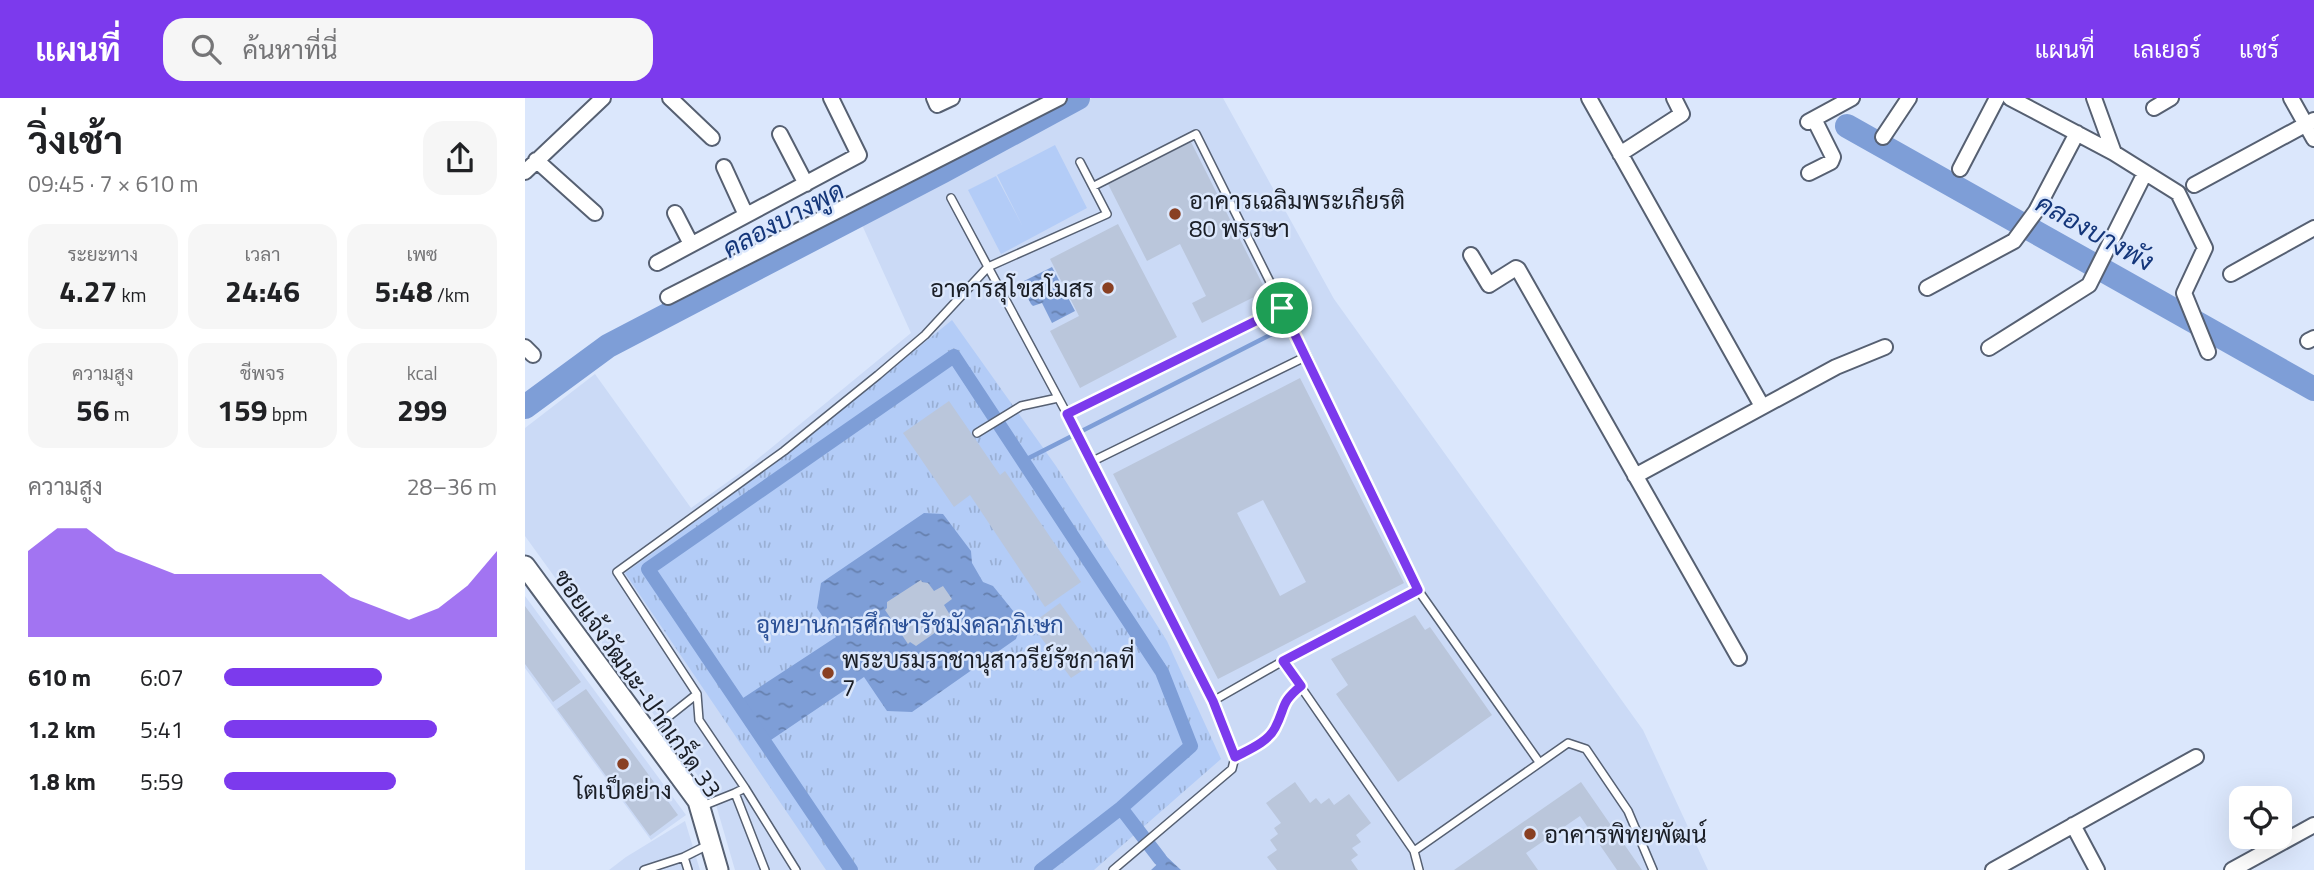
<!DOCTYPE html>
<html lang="th">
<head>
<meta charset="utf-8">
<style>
	:root { --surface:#fff; --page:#f6f6f6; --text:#202124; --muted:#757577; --accent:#7c3aed }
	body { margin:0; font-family:"Titillium Web",Sarabun,sans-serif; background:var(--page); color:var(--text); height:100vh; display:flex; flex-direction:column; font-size:26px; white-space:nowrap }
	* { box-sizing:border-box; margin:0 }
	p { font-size:23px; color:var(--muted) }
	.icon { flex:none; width:38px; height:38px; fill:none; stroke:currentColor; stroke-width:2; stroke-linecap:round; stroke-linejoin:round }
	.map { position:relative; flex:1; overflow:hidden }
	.details { display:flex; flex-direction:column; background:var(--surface); width:525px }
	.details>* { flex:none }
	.controls { position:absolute; left:1704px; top:688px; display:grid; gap:14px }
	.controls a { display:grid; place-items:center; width:63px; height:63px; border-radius:14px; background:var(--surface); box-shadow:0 7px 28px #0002; font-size:35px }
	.pin { position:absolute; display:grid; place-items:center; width:60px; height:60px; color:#fff; margin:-30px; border:4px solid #fff; border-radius:50%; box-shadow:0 2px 7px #0007 }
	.round { display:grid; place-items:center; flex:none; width:74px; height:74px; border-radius:21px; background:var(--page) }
	.headline { display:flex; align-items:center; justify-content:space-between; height:119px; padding:0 28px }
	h1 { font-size:38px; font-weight:700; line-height:52px }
	.stats { display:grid; grid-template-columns:repeat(3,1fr); gap:10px; height:119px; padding:7px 28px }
	.stats div { display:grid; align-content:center; border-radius:18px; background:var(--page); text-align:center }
	.stats b { font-size:30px; font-weight:700 }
	.stats small { font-size:19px; font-weight:400 }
	.stats p { font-size:19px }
	.chart { height:196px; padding:14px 28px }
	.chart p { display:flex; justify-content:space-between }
	.chart svg { width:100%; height:126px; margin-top:7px; fill:var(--accent); opacity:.7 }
	ul { padding:0 28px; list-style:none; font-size:23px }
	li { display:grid; grid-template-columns:112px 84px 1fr; align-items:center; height:52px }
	li i { height:18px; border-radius:9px; background:var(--accent) }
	header { display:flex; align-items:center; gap:42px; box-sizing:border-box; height:98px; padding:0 35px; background:var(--accent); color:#fff }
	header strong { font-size:33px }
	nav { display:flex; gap:38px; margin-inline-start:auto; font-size:24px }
	.search { width:490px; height:63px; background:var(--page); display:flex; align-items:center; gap:18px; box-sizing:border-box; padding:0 24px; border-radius:21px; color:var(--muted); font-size:26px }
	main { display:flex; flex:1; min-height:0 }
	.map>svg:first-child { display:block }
	.built { fill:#cbdaf6 }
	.grass { fill:#b3ccf7 }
	.park { fill:url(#park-tufts) }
	.water { fill:url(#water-ripples) }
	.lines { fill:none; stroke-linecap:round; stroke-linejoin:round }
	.stream { stroke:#7e9ed7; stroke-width:4.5 }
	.canal { stroke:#7e9ed7; stroke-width:14 }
	.river { stroke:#7e9ed7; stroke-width:24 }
	.building { fill:#bac6db; fill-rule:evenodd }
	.service-casing { stroke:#566072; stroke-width:10 }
	.minor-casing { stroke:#566072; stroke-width:18 }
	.tertiary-casing { stroke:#566072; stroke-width:23 }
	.service { stroke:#fff; stroke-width:7 }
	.minor { stroke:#fff; stroke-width:14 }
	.tertiary { stroke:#fff; stroke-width:19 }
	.route-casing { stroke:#fff; stroke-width:14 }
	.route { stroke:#7c3aed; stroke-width:9 }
	.poi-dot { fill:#894023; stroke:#dbe7fc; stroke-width:2.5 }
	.labels { text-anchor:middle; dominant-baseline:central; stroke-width:5; stroke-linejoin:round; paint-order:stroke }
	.poi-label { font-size:24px; fill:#1a1e26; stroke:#dbe7fc; text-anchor:start }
	.park-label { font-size:24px; fill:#2b5096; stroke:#dbe7fc }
	.street-label { font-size:24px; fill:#1a1e26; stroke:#dbe7fc }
	.water-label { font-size:26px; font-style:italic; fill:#14367a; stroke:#dbe7fc }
</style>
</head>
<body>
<header>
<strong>แผนที่</strong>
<div class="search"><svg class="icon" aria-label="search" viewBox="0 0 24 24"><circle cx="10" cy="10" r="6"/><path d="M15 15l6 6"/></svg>ค้นหาที่นี่</div>
<nav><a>แผนที่</a><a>เลเยอร์</a><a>แชร์</a></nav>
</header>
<main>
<section class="details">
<div class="headline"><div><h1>วิ่งเช้า</h1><p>09:45 · 7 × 610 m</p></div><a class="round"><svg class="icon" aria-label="share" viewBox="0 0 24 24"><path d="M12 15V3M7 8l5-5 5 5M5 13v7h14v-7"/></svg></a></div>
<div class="stats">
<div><p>ระยะทาง</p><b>4.27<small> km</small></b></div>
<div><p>เวลา</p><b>24:46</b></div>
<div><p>เพซ</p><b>5:48<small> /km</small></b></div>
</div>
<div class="stats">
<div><p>ความสูง</p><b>56<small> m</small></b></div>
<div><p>ชีพจร</p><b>159<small> bpm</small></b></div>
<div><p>kcal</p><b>299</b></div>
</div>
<div class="chart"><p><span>ความสูง</span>28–36 m</p>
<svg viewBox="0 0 160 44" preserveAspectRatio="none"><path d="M0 44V14L10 6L20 6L30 14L40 18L50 22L60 22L70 22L80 22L90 22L100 22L110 30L120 34L130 38L140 34L150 26L160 14V44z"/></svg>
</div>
<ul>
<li><b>610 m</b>6:07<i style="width:58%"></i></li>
<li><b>1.2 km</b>5:41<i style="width:78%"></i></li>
<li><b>1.8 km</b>5:59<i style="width:63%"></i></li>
</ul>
</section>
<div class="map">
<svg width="1789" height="772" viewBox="0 0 1789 772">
	<defs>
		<pattern id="park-tufts" width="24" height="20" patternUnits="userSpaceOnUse" patternTransform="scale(1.75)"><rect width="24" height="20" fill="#b3ccf7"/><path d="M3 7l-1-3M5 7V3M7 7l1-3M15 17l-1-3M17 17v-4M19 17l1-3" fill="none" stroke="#99afd4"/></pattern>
		<pattern id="water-ripples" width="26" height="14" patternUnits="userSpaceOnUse" patternTransform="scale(1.75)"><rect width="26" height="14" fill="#7e9ed7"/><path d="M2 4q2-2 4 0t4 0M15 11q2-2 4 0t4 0" fill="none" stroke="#6680ae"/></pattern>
	</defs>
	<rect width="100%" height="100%" fill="#dbe7fc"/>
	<path class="built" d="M567 0H698L809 201 1118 632 1183 772H210L189 700 0 438V330L70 276 166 410 218 373 386 235 337 127Z
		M0 498 161 717 126 742 0 570Z
		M160 723 175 772H84L101 759Z"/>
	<path class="grass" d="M530 47 562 110 476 156 443 92 471 78 498 129 472 77Z"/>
	<path class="park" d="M427 222 531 368 642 543 696 661 569 772H301L100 475 260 358Z"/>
	<path class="water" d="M527 169 550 213 527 225 517 205 508 208 506 206 495 185Z
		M399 415 418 416 446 453 447 465 458 484 468 488 497 524 491 541 387 614 362 613 339 579 240 646 212 604 311 539 292 510 296 485Z
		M641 758 656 772H626Z"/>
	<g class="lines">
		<path class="stream" d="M498 363 747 236"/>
		<path class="canal" d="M596 710 635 761
			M326 772 123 471 429 258 637 574 666 648 596 710 516 772"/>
		<path class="river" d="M1322 28 1789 291
			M0 309 83 248 418 73 553 0"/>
	</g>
	<path class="building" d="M666 44 741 193 677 225 667 205 681 198 655 146 622 163 583 86Z
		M593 126 652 239 555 290 525 233 554 218 525 161Z
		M775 280 879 485 693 581 588 376ZM738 402 781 484 755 498 712 415Z
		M424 303 475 377 480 373 556 484 520 509 445 397 429 409 378 335Z
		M396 482 397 484 403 485 409 493 418 488 427 501 419 507 425 517 423 519 424 525 391 548 385 544 383 546 360 512 362 510V504Z
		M535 505 575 561 546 580 506 526Z
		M0 508 56 584 28 604 0 566Z
		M890 517 900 532 905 529 967 617 873 684 811 596 823 587 806 561Z
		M61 591 153 717 125 738 32 611Z
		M770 684 785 705 791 700 796 706 804 700 809 707 824 696 846 725 831 737 836 744 827 750 833 757 826 762 833 772H752L742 759 752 752 745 742 753 736 749 730 756 725 741 705Z
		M1056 684 1117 772H1092L1055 718 1001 755 1013 772H929Z"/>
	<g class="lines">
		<g class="service-casing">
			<path id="service" d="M569 88 671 36 782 258 893 492 1014 664
				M426 100 542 316 688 603 710 659 707 671 588 772
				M542 316 757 210
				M452 335 496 308 533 300
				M566 364 782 258
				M758 563 889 753 894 772
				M688 603 758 563 893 492
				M123 635 172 596
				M710 659C723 652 743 644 751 630 761 609 755 605 776 588
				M220 690 174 622 172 596 92 474 259 353 353 277 400 237 463 169 582 116 555 64
				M175 709 210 695
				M889 753 1043 645 1061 651 1103 713 1128 772
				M159 759 163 772
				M119 772 159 759 183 747
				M240 772 210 695 220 690 271 772"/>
		</g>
		<g class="minor-casing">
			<path id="minor" d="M145 0 187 40
				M409 0 412 7 427 0
				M1064 0 1237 308
				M1485 0 1589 55 1653 95 1680 150 1659 195 1683 254
				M1569 0 1589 55
				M1766 0 1789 41
				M1629 10 1646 0
				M1283 24 1327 0
				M255 36 281 86
				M1358 39 1384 0
				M1095 56 1157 16 1149 0
				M11 62 70 115
				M199 69 221 117
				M1435 71 1472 0
				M0 74 78 0
				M1284 75 1306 64 1308 59 1289 21
				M1669 87 1789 22
				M150 115 166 146
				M946 157 964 187 991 170 993 171 1214 560
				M132 165 334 57 306 0
				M1706 176 1789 130
				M1402 190 1489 143 1511 113 1552 35
				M143 199 534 0
				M1783 243 1789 240
				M0 249 8 257
				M1464 250 1564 187 1620 75
				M1110 378 1311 269 1360 249
				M1548 727 1572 772
				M1468 772 1671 659
				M1707 772 1789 727"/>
		</g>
		<g class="tertiary-casing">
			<path id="tertiary" d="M0 468 173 703 193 772"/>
		</g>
		<use href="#service" class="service"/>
		<use href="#minor" class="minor"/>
		<use href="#tertiary" class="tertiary"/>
	</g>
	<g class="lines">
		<g class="route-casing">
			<path id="route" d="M757 210 893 492 758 563 776 588C755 605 761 609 750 630 743 644 723 652 710 659L688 603 542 316Z"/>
		</g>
		<use href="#route" class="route"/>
	</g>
	<g class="poi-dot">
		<circle cx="650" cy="116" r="7"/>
		<circle cx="583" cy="190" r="7"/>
		<circle cx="303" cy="575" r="7"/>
		<circle cx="98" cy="666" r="7"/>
		<circle cx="1005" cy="736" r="7"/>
	</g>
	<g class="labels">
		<g class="poi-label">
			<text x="664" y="102">อาคารเฉลิมพระเกียรติ<tspan x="664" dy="28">80 พรรษา</tspan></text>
			<text x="569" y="190" text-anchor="end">อาคารสุโขสโมสร</text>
			<text x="317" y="561">พระบรมราชานุสาวรีย์รัชกาลที่<tspan x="317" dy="28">7</tspan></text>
			<text x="98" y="692" text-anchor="middle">โตเป็ดย่าง</text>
			<text x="1019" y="736">อาคารพิทยพัฒน์</text>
		</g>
		<g class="park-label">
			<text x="385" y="526">อุทยานการศึกษารัชมังคลาภิเษก</text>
		</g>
		<g class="street-label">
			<text transform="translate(113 585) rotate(55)">ซอยแจ้งวัฒนะ-ปากเกร็ด 33</text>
		</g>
		<g class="water-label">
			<text transform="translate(258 121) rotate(-28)">คลองบางพูด</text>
			<text transform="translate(1570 134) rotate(29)">คลองบางพัง</text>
		</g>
	</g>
</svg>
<div class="controls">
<a><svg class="icon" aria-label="locate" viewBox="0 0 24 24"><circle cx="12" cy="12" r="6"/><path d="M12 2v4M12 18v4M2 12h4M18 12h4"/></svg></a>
</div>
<div class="pin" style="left:757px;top:210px;background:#1e9e55"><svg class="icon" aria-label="arrive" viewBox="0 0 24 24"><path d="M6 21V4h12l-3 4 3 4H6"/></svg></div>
</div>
</main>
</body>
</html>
